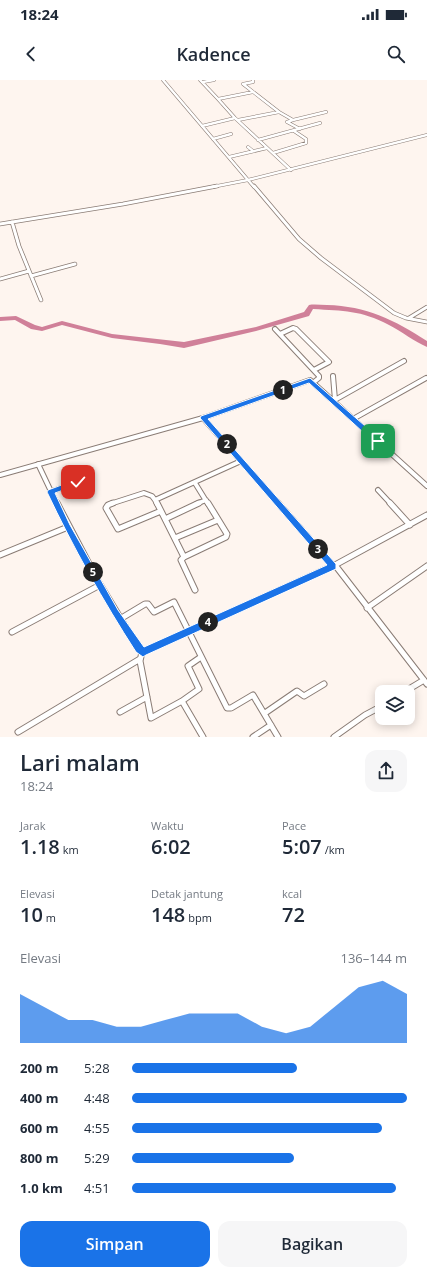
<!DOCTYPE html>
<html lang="id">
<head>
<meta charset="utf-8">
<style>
	:root { --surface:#fff; --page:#f6f6f7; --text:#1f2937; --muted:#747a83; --accent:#1a73e8 }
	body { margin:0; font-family:"Open Sans",sans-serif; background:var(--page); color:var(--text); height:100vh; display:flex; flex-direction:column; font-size:15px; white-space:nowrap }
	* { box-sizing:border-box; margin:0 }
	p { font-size:13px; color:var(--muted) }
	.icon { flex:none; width:22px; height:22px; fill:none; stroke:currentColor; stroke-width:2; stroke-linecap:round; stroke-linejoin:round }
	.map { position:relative; height:657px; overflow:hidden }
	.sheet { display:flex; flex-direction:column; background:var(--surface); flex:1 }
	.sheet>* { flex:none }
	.controls { position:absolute; left:375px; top:605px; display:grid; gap:8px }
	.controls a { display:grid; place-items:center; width:40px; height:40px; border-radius:8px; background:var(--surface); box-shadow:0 2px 10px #0003; font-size:20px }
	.pin { position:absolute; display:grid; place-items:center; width:34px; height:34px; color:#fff; margin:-17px; border-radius:8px; box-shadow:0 2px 6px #0006 }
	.km { position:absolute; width:20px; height:20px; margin:-10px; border-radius:50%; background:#222; color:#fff; font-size:11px; line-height:20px; text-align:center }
	.round { display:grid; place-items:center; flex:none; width:42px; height:42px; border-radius:12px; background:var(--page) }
	.summary { display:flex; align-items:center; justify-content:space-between; height:68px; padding:0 20px }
	h1 { font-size:22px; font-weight:600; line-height:30px }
	.stats { display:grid; grid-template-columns:repeat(3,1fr); gap:6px; height:68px; padding:4px 20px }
	.stats div { display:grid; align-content:center }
	.stats b { font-size:20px; font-weight:600 }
	.stats small { font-size:11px; font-weight:400 }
	.stats p { font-size:11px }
	.chart { height:112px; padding:8px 20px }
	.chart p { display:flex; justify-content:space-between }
	.chart svg { width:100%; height:72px; margin-top:4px; fill:var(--accent); opacity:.7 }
	.button { display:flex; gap:8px; margin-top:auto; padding:8px 20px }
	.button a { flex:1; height:46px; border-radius:12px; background:var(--accent); color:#fff; font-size:16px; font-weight:600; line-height:46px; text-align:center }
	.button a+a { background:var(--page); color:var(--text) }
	ul { padding:0 20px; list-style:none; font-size:13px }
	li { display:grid; grid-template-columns:64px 48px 1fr; align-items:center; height:30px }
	li i { height:10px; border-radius:5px; background:var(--accent) }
	.status { display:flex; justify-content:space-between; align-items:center; height:28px; padding:0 20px; background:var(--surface); direction:ltr }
	.status svg { height:11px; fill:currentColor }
	header { display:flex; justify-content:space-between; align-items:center; height:52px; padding:0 20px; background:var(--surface); font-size:18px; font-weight:600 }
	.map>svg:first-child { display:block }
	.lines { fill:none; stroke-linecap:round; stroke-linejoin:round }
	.river { fill:#d08099; fill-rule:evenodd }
	.minor-far3-casing { stroke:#8a7c75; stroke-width:3.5 }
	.minor-far2-casing { stroke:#8a7c75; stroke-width:4.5 }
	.minor-far1-casing { stroke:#8a7c75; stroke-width:6 }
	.minor-casing { stroke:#8a7c75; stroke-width:7 }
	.minor-far3 { stroke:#fff; stroke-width:2.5 }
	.minor-far2 { stroke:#fff; stroke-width:3 }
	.minor-far1 { stroke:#fff; stroke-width:4 }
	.minor { stroke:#fff; stroke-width:5 }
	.route { fill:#1a73e8; stroke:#fff }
</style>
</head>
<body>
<div class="status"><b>18:24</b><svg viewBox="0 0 49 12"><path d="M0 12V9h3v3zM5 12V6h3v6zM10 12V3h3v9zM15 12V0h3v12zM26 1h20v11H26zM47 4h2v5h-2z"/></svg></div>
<header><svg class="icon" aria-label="back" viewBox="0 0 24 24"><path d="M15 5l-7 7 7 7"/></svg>Kadence<svg class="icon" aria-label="search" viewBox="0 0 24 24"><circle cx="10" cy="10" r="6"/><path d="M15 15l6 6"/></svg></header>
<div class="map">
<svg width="427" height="657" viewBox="0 0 427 657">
	<rect width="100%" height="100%" fill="#fef5ef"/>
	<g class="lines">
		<path class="river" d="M309 225C314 224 321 225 327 225 366 226 395 240 427 261V267C415 262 401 251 389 245 360 230 344 231 313 229L309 236 256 251 184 268 160 264 112 258 62 245 42 251 31 249 15 240 0 241V237L16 236 35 245 42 247 62 241 112 254 184 262 256 247 304 232Z"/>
		<g class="minor-far3-casing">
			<path id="minor-far3" d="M163 0 254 107
				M200 0 218 19
				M253 0V2L243 4 279 32 293 40 287 42 300 49
				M203 2 214 0
				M253 12 218 19 235 38 291 90
				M238 40 279 32
				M293 40 326 32
				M202 46 235 38
				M213 59 231 54
				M258 60 320 43
				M248 67 253 71
				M273 73 306 63V59L294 51
				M229 77 267 68
				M212 107 248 100 427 55"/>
		</g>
		<g class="minor-far2-casing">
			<path id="minor-far2" d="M254 106 299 159 321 178 394 233 406 238 427 242
				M12 142 19 166 41 220
				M0 144 123 124 217 106
				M31 196 75 184
				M0 199 29 191
				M409 238 427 227"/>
		</g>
		<g class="minor-far1-casing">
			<path id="minor-far1" d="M275 249 319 296V298L314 302
				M280 254 293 248 296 249 329 282 314 290
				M333 296 335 320
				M333 321 404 281
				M203 338 279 424
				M353 339 426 298
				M38 384 57 424
				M0 395 203 338 310 300 427 406
				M195 403 208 424
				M378 410 391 424
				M50 412 78 402
				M155 420 157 424
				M110 424 144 413 152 416 155 420 241 381
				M196 424 206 420"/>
		</g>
		<g class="minor-casing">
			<path id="minor" d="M57 423 98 501 139 569 143 572 335 485 427 435
				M113 423 108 425 106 428 118 449 161 431
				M157 423 184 477
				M278 423 333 486
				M390 423 410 445
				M165 439 199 423
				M175 458 218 440
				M0 475 68 447
				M335 485 427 604
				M195 510 181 480 184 477 226 457 227 454 208 423
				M367 528 427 486
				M120 539 145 524H148L154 532 174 522 227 628H231L253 615 278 657
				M12 552 100 505
				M142 572 140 581 151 638 182 621 199 609 188 586 201 577
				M404 612 424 600
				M182 621 203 657
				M120 632 147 617
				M265 633 297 611 304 616 324 604
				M18 652 140 579
				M253 657 271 645
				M334 657 365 635 382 626"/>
		</g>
		<use href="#minor-far3" class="minor-far3"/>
		<use href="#minor-far2" class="minor-far2"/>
		<use href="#minor-far1" class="minor-far1"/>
		<use href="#minor" class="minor"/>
	</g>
	<path class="route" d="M310 298 380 359V363H375L309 303 208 339 336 484V489L146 575 143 577 136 572C103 521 73 467 47 412L48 410 78 399 80 400V404L55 413 70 445 118 530 144 567 327 485 200 338 201 336Z"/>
</svg>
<div class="controls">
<a><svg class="icon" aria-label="layers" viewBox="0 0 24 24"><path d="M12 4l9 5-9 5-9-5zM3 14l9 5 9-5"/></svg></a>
</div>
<div class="pin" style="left:378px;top:361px;background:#1e9e55"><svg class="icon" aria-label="arrive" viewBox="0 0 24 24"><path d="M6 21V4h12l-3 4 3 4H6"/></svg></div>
<div class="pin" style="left:78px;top:402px;background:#d93025"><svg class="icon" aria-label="check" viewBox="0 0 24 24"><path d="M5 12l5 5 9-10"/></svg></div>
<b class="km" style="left:283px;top:310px">1</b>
<b class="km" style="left:227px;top:364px">2</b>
<b class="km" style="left:318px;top:469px">3</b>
<b class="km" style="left:208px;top:542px">4</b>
<b class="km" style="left:93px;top:492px">5</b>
</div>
<section class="sheet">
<div class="summary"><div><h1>Lari malam</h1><p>18:24</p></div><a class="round"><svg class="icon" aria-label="share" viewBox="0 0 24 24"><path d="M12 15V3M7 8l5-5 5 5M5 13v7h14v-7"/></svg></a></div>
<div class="stats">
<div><p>Jarak</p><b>1.18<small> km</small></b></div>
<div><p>Waktu</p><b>6:02</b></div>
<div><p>Pace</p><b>5:07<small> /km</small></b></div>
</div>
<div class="stats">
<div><p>Elevasi</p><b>10<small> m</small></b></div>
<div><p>Detak jantung</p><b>148<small> bpm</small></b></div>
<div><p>kcal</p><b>72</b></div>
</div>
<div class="chart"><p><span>Elevasi</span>136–144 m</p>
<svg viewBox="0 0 160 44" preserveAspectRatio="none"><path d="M0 44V14L10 22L20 30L30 30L40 34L50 34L60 30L70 26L80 26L90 26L100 34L110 38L120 34L130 22L140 10L150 6L160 14V44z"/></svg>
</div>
<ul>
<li><b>200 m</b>5:28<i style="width:60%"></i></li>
<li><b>400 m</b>4:48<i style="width:100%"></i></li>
<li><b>600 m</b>4:55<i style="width:91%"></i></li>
<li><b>800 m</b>5:29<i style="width:59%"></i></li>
<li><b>1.0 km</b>4:51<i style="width:96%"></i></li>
</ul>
<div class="button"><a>Simpan</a><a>Bagikan</a></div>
</section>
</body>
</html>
